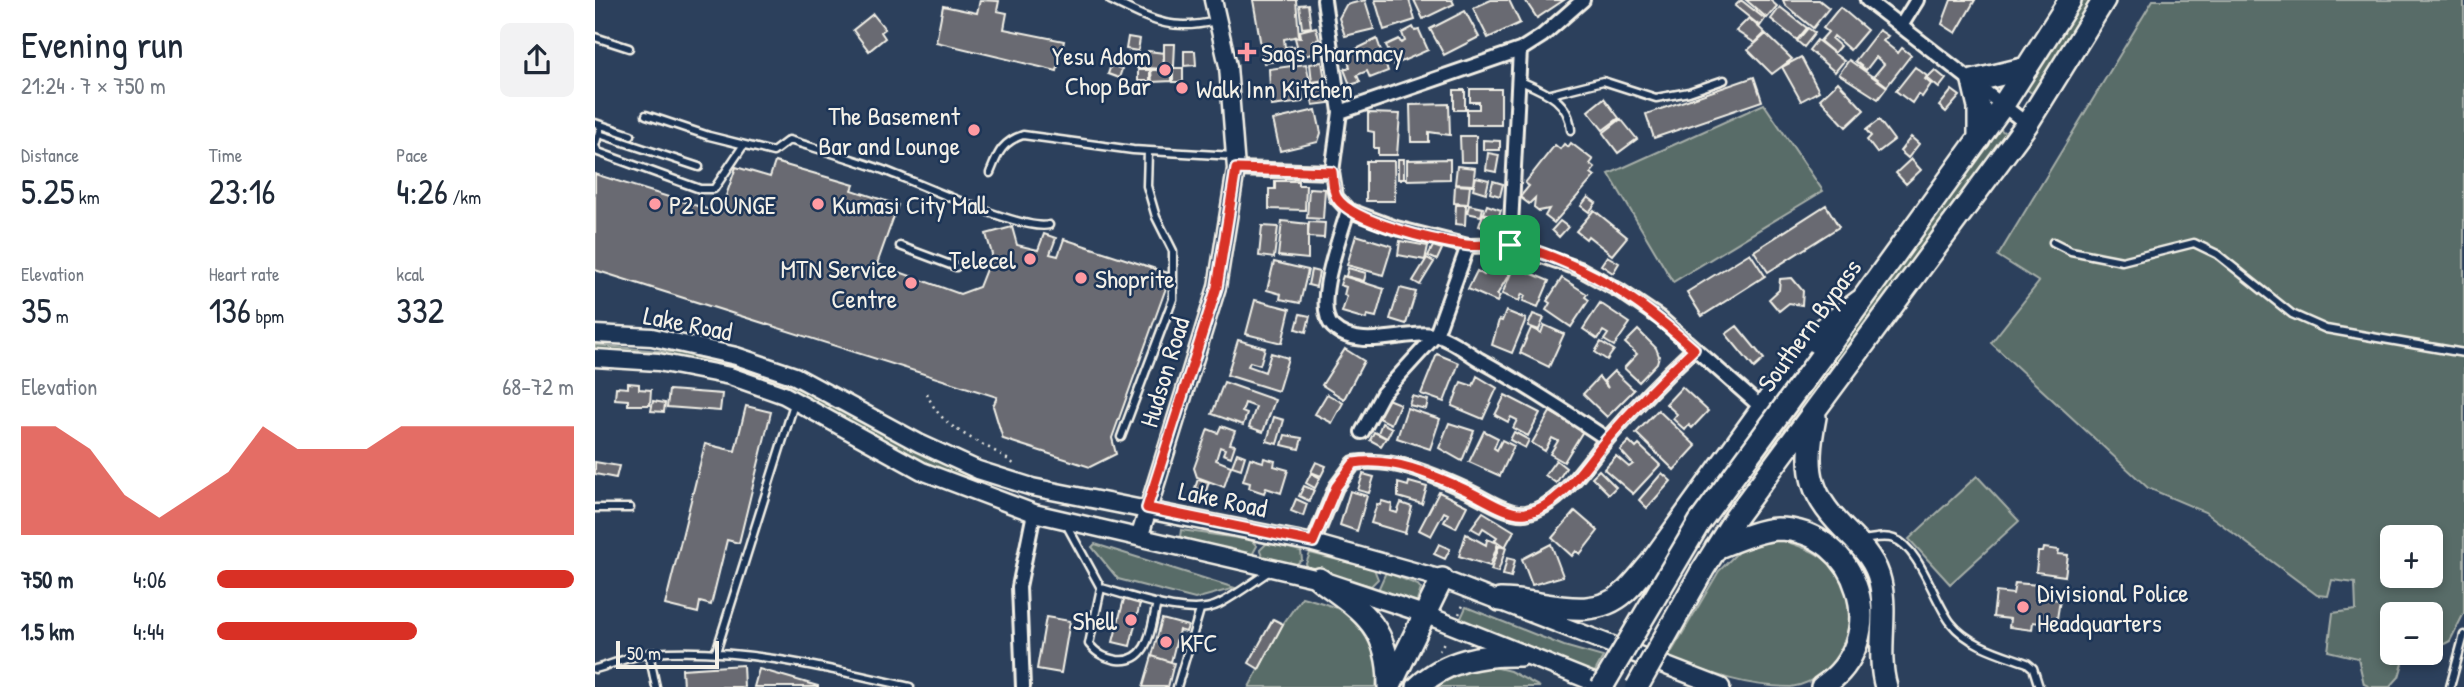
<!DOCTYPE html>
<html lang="en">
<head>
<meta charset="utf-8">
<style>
	:root { --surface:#fff; --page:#f2f2f3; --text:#1f2937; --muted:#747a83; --accent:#d93025 }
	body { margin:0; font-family:"Patrick Hand",sans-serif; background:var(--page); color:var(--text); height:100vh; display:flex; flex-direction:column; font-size:26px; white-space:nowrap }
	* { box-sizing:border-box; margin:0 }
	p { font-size:23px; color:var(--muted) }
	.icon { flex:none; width:38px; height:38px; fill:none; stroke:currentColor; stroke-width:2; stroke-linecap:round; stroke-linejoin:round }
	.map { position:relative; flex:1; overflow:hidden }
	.panel { display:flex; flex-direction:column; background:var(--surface); width:595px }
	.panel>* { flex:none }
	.fabs { position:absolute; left:1785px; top:525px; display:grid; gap:14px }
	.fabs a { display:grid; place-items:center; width:63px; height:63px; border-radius:10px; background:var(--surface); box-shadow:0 4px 10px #0003; font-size:35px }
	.scale { position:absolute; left:21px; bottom:18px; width:103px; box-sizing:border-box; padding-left:7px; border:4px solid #f4f1e8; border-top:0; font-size:19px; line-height:24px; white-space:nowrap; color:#f4f1e8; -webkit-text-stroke:5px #1d3557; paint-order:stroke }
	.pin { position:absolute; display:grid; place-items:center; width:60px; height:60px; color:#fff; margin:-30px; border-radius:14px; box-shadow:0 4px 10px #0006 }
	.round { display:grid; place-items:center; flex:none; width:74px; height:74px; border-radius:10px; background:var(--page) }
	.summary { display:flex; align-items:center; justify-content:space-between; height:119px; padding:0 21px }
	h1 { font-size:38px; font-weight:600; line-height:52px }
	.figures { display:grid; grid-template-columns:repeat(3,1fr); gap:10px; height:119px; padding:7px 21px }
	.figures div { display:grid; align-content:center }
	.figures b { font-size:35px; font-weight:600 }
	.figures small { font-size:19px; font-weight:400 }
	.figures p { font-size:19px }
	.chart { height:196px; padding:14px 21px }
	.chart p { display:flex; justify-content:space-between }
	.chart svg { width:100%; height:126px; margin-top:7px; fill:var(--accent); opacity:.7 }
	ul { padding:0 21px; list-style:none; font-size:23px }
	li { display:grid; grid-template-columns:112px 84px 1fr; align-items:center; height:52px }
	li i { height:18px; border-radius:9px; background:var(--accent) }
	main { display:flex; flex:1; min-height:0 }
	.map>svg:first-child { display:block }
	.green { fill:#586c68; stroke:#a6aea8; stroke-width:2; fill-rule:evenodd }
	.building { fill:#696b72; stroke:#f4f1e8; stroke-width:2 }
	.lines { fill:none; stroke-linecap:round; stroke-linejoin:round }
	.lane-casing { stroke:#f4f1e8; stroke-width:11 }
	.street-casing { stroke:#f4f1e8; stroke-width:18 }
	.secondary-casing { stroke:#f4f1e8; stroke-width:21 }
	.highway-casing { stroke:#f4f1e8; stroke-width:26 }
	.path { stroke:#f4f1e8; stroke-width:2.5; stroke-dasharray:2 5; stroke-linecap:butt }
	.lane { stroke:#1d3557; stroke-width:6 }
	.street { stroke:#1d3557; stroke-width:12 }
	.secondary { stroke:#1d3557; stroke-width:16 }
	.highway { stroke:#1d3557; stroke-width:21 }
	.highway-bridge-casing { stroke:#f4f1e8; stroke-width:26; stroke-linecap:butt }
	.highway-bridge { stroke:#1d3557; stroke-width:21 }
	.route-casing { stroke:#fff; stroke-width:14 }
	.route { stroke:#d93025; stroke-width:9 }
	.poi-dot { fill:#ff9aa2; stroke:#1d3557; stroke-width:2.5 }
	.labels { text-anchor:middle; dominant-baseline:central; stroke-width:5; stroke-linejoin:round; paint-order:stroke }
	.poi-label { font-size:26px; fill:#f4f1e8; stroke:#1d3557; text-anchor:start }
	.street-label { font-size:26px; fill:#f4f1e8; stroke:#1d3557 }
</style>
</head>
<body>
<main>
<section class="panel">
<div class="summary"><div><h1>Evening run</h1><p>21:24 · 7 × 750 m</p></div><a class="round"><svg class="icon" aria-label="share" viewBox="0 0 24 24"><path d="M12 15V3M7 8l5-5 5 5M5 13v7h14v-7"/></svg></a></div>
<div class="figures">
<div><p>Distance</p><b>5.25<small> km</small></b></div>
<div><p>Time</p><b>23:16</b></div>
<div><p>Pace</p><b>4:26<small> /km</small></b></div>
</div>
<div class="figures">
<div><p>Elevation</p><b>35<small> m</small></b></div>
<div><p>Heart rate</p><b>136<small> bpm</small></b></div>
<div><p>kcal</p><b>332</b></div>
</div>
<div class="chart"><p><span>Elevation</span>68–72 m</p>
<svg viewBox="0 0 160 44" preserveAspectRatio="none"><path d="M0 44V6L10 6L20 14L30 30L40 38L50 30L60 22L70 6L80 14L90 14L100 14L110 6L120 6L130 6L140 6L150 6L160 6V44z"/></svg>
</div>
<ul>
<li><b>750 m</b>4:06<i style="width:100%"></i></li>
<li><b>1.5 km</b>4:44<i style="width:56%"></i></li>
</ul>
</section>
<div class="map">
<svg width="1869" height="687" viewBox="0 0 1869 687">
	<rect width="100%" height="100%" fill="#2c405c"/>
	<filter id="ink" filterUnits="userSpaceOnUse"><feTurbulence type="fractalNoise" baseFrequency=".0143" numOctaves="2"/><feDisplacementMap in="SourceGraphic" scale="14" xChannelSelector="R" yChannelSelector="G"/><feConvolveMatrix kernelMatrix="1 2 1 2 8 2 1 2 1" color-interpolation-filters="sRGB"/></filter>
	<g filter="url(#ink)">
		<path class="green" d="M1478 0H1497L1437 93 1429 88Z
			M1558 0H1869V613L1855 641 1836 651V614H1797V653H1811L1804 677 1795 687H1775L1769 684 1763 658 1733 651 1738 613 1761 610 1760 583 1737 580 1733 596 1722 595 1610 512 1553 488 1396 343 1444 282 1403 256ZM1797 537H1836V576H1797Z
			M1169 104 1228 191 1078 282 1014 174Z
			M1404 128 1411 134 1159 471Z
			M0 345 86 353 168 375 240 403 330 456 395 483 392 487 305 453 215 400 179 384 0 353Z
			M1382 476 1424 521 1355 584 1314 539Z
			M586 530 656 540 662 546 657 555H651L585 537Z
			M1186 540C1209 547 1230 554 1244 574 1272 613 1244 681 1196 687 1151 687 1113 673 1073 658L1124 571 1147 548Z
			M672 543 706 551 707 560 700 565 668 558 665 550Z
			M500 544 640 588 600 599 523 579 497 547Z
			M715 553 779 569 783 579 776 586 714 569 711 564Z
			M791 572 823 585 826 589 822 601 817 602 783 590Z
			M707 597C760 611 788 626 781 687H654L688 624Z
			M871 607 969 646 1008 657 997 677 865 620Z
			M891 665 915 671 945 687H834L844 678Z"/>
		<path class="building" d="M385 0 404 1 402 11 412 13 409 29 469 41 462 71 341 42 348 6 382 13Z
			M658 0H701L704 36 689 39 690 47 699 46 701 58 669 63Z
			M770 0 779 29 750 36 744 18 751 5Z
			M780 0H814L820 20 789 30Z
			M819 0H857L859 4 828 19Z
			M896 0H914L925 23 893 38 878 8Z
			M930 0H969L942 18Z
			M1146 0 1170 19 1165 26 1140 6Z
			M1151 0H1175L1182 6 1172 18Z
			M1188 0H1224L1234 8 1218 28 1190 5Z
			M1356 0H1380L1361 33 1347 24Z
			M713 4 716 27 707 28 704 5Z
			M1185 7 1212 28 1202 40 1176 19Z
			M1245 7 1272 30 1255 50 1239 36 1237 39 1245 46 1239 53 1225 41 1233 32 1228 28Z
			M870 11 884 37 849 55 835 29Z
			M278 14 290 29 286 32 290 38 274 51 258 30Z
			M1154 18 1170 33 1160 43 1141 31Z
			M721 27 724 39 718 41 721 53 705 57 700 38 706 37 705 31Z
			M818 27 820 31 824 30 833 50 799 65 791 45 804 39 806 43 810 41 807 33Z
			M1213 28 1220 33 1209 47 1202 41Z
			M1284 30 1293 36 1288 41 1303 53 1307 48 1316 55 1292 86 1279 76 1289 64 1281 57 1271 70 1260 61Z
			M1171 34 1197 59 1177 74 1153 50Z
			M533 37 545 39 543 51 531 49Z
			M782 39 793 71 775 78 772 71 762 75 765 82 755 85 749 69 755 67 751 54Z
			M1222 40 1249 61 1240 72 1214 50Z
			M569 44H580L579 66H569Z
			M553 51 569 53 568 69 552 68Z
			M589 51H600L601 65 589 66Z
			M543 56H551V68H542Z
			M1206 57 1224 91 1206 101 1187 67Z
			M1254 60 1292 87 1283 99 1244 74Z
			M727 62 730 80 717 82 715 64Z
			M711 64 715 82 697 84H706L708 102 676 106 674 69Z
			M516 65 527 69 524 78 513 74Z
			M1320 67 1332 76 1330 79 1336 84 1327 97 1323 94 1317 103 1301 91Z
			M578 68H588V82H578Z
			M543 70H555V81H543Z
			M556 70H577V81L557 82Z
			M1340 70 1351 79 1344 88 1332 78Z
			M1159 77 1167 101 1059 138 1051 114Z
			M730 81 734 103 718 105 714 84Z
			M1243 82 1269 110 1251 127 1225 99Z
			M875 89H906V125H872V109H884V102H875Z
			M859 90H870V110H859Z
			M1357 90 1365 96 1351 112 1344 106Z
			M1009 98 1024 118 1008 130 993 111Z
			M854 104 855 135 834 132V142H816L815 105Z
			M721 110 726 133 723 142 685 151 678 120Z
			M773 113 805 114 802 155H783V148H779V132L773 131Z
			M1026 119 1042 139 1023 153 1008 133Z
			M1284 120 1299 140 1282 153 1272 140 1276 136 1271 130Z
			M865 136H881V162H866Z
			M1316 137 1324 144 1313 158 1305 151Z
			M888 140 905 141V150H888Z
			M976 143 998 160 995 164 1000 168 996 173 1000 176 959 223 950 216 954 209 944 211 939 207 940 198 934 204 925 197 934 186 930 183 960 145 965 149 969 144 973 147Z
			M893 153 904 155 901 172 891 170Z
			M803 159H809V179H803Z
			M855 159V179L812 180V160Z
			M1316 159 1326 170 1311 184 1301 173Z
			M771 161H799L800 201H771Z
			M180 162 259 185 257 190 303 205 282 264 365 294 384 287 397 254 391 234 417 227 422 245 443 250 449 234 461 238 455 254 463 256 469 239 576 274 517 438 521 454 495 467 408 439 398 406 402 397 0 270V174L125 213 141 167 175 177Z
			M862 166 880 168 878 185 860 184Z
			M881 177 894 180 891 193 878 189Z
			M680 181H703V185H711L710 210 674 209V189H680Z
			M898 181 908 184 905 196 895 193Z
			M860 185 875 186 873 204 859 203Z
			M714 188 730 189 728 219 712 218Z
			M993 197 1001 203 994 212 986 206Z
			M861 205H871L870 225 860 224Z
			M874 205 888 208 886 216 872 213Z
			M892 205 906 210 903 218 889 213Z
			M1231 205 1244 227 1173 272 1159 251Z
			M999 210 1032 237 1017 255 993 236 991 239 981 231Z
			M888 214 903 220 899 231 884 226Z
			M687 221 713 224V259L683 256Z
			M965 221 973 227 964 237 957 230Z
			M714 222 730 223 729 238 713 237Z
			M667 226 683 227 679 258 664 256Z
			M761 235 797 246 788 275 752 265Z
			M805 241 833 246 830 260 803 255Z
			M838 246 847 249 842 260 833 256Z
			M1155 253 1170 276 1107 316 1092 292Z
			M1012 256 1024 263 1018 273 1006 265Z
			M832 258 839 262 825 285 818 281Z
			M897 259 917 269 902 295 905 296 902 302 873 289 882 271 889 275Z
			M679 262 713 270 705 303 685 299 686 294 672 290Z
			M919 266 954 281 943 307 928 301 930 296 927 294 924 301 907 294Z
			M753 268 771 273 769 281 751 276Z
			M716 270 724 272 721 287 713 285Z
			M748 276 789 289 781 317 772 315 771 319 747 312 752 296 749 295 751 287 745 285Z
			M967 278 992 294 990 297 994 300 976 327 951 310 955 303 952 301Z
			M1197 278 1208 291 1207 305 1194 303 1184 311 1174 299 1184 290 1185 279Z
			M805 288 821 292 811 324 795 319Z
			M660 300 695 309 687 343 651 334Z
			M1005 303 1035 323 1019 346 1009 340 1013 334 1008 331 1003 339 988 329Z
			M911 311 931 319 917 353 897 345 904 320 907 321Z
			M705 314 715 316 711 332 701 329Z
			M938 314 949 318 944 330 933 326Z
			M949 325 969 334 954 367 925 353 936 328 946 333Z
			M1142 326 1169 359 1159 368 1131 334Z
			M1043 330 1061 348 1064 356 1062 363 1044 382 1029 368 1042 354 1030 343Z
			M643 340 670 348 665 365 655 362 653 366 670 372 676 353 693 358 683 391 632 375Z
			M1006 342 1019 350 1012 360 1000 352Z
			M750 349 769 361 749 399 727 385Z
			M842 354 864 363 849 402 826 394Z
			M1019 371 1039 390 1012 417 988 394 1004 377 1013 388 1009 381Z
			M882 376 902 388 888 419 857 406 866 382 878 386Z
			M629 382 680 400 668 432 654 427 661 407 650 403 647 412 652 414 648 425 617 414Z
			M33 383 44 384V389L56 390 55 405H33V400L20 399 21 387 33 388Z
			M1087 387 1113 411 1097 428 1094 425 1090 430 1078 419 1082 414 1071 404Z
			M74 390 127 394 125 411 72 407Z
			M732 394 748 403 737 423 720 414Z
			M910 395 945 413 933 436 918 428 922 420 916 417 913 422 900 415Z
			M817 396 833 400 831 409 814 405Z
			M790 398 805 404 796 424 784 418Z
			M58 401 70 403 69 412 56 411Z
			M151 406 176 412 144 543 132 540 116 605 105 602 103 613 70 605 110 444 140 451Z
			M812 408 845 419 835 449 802 438Z
			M1063 410 1101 446 1079 470 1041 433Z
			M955 412 988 431 969 462 955 454 963 441 957 438 950 451 937 443Z
			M679 417 689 420 682 444 672 441Z
			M787 423 797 428 792 438 783 433Z
			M854 423 879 431 867 461 844 448Z
			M626 426 640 431 635 444 640 445 636 457 628 454 630 449 625 447 621 460 636 466 629 487 602 477 599 468 613 429 623 433Z
			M889 431 903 438 899 448 902 450 907 440 919 446 905 476 874 462Z
			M779 432 791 438 786 446 775 440Z
			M919 432 934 440 930 448 915 440Z
			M690 435 707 438 704 449 687 445Z
			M1034 441 1041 448 1044 445 1065 465 1038 494 1009 469 1021 456 1034 467 1038 464 1025 450Z
			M642 453 650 456 646 469 637 466Z
			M655 458 668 462 669 458 680 461 679 466 693 470 686 493 671 488 669 493 654 488 655 483 648 481Z
			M961 460 971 468 961 483 950 475Z
			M0 462 24 466 21 478 0 474Z
			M721 462 731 466 726 476 716 472Z
			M1004 470 1021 487 1014 494 997 477Z
			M716 473 725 478 720 488 711 483Z
			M1067 473 1076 481 1052 508 1044 500Z
			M768 474 779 477 774 493 763 490Z
			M603 479 614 482 611 491 600 488Z
			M814 482 832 487 827 504 803 497V483L813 486Z
			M709 486 719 490 714 501 704 496Z
			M755 491 772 496 762 531 745 525Z
			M844 492 872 506 861 528 849 522 853 514 849 512 836 536 824 530Z
			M701 499 712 504 708 516 696 511Z
			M787 501 797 504 796 511 802 513 806 503 817 507 810 533 776 523 782 504 785 505Z
			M980 511 1003 531 985 554 981 551 977 556 957 538Z
			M888 512 919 531 910 547 900 540 902 537 888 528 885 533 876 528Z
			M871 534 891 545 892 539 903 543 895 566 864 556Z
			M844 544 855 549 850 559 839 554Z
			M956 544 968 576 937 585 927 559Z
			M904 546 911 548 903 572 896 570Z
			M1449 548 1464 550 1463 554 1473 555 1470 576 1441 572 1443 552H1448Z
			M912 558 920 560 916 577 908 575Z
			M1420 583 1444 585 1442 597 1465 600 1461 625 1438 622 1437 630 1414 627 1415 619 1398 617 1401 592 1418 594Z
			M529 599 545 603 535 646 518 642Z
			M451 617 475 621 466 673 442 669Z
			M567 619 593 626 591 632 584 630 576 662 557 656Z
			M678 619 688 624 664 669 654 663Z
			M557 656 579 663 573 687H548Z
			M148 665 149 687H88L87 669Z
			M164 669 223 686V687H159Z"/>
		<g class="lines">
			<g class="lane-casing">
				<path id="lane" d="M515 0C557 20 574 32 621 21
					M0 37 34 48
					M923 80C948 91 974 99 976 130
					M956 94 1008 81 1061 98 1094 92 1129 80
					M51 115 114 136 178 152 194 140C226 150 259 159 291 171 321 182 428 232 454 225
					M0 123 36 135
					M6 125 0 146 3 152 105 189H119L148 146
					M4 134 104 167
					M395 173C403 153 407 142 428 135L538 150 639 156
					M1458 242 1476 251 1527 261 1599 243 1622 254 1697 314 1731 329 1869 353
					M305 246 361 267
					M526 437 578 299V251L561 217 552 186 553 151
					M0 508H35
					M471 524 506 588C536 596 595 619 624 604 641 595 658 582 675 571
					M1267 540C1278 539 1289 535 1299 539 1324 547 1340 603 1356 623 1373 645 1407 654 1432 663L1438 668 1444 687
					M506 588 494 644C502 654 510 658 522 660 555 664 556 626 562 603
					M121 652 199 404
					M54 653 61 687
					M0 669C18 664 38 655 57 653 143 646 232 668 315 687
					M582 687 605 610
					M1855 687 1869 635"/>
			</g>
			<g class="street-casing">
				<path id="street" d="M729 0 745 112 737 172 741 197 753 210 801 228 873 246 915 245 985 269 1025 291 1065 318 1166 407
					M1272 0 1432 124
					M1306 26 1322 0
					M745 112 925 50 947 36 988 0
					M641 169 737 172
					M753 210C746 235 717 307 738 327 765 353 817 328 843 336 857 340 872 352 885 360 929 384 970 411 1012 439
					M915 245 925 50
					M767 432 788 393 841 335 873 246
					M718 543 741 487 759 463C797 457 836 474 871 490 887 497 914 516 931 513 967 506 991 463 1013 438 1040 407 1069 377 1099 349
					M428 687 424 587 439 513"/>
			</g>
			<g class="secondary-casing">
				<path id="secondary" d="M0 334 57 337 141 356 200 376 324 443 383 470 437 487 718 543 847 579 1126 687
					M0 358 63 362 135 376 189 395 327 471 439 513 724 579 829 614 1011 687
					M545 535 622 287 641 169 633 66 618 0"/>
			</g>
			<g class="highway-casing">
				<path id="highway" d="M1384 139V107L1378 81 1432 68
					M1225 358 1408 105 1475 0
					M1220 417C1209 474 1214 495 1256 536 1269 549 1281 563 1285 581 1293 616 1281 653 1291 687
					M1121 548C1139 541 1163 530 1182 529 1265 529 1298 641 1227 687
					M1107 571 1140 518 1432 124 1509 0
					M724 579C768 611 795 628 794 687
					M905 600C946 599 995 624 1030 592 1039 584 1047 573 1055 564L1221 334 1265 301
					M796 684 847 579
					M823 687C851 660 887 654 925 655"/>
			</g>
			<path class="path" d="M332 393C346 433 390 440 420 465
				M864 614 870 601
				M844 651 851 639"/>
			<use href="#lane" class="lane"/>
			<use href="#street" class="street"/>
			<use href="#secondary" class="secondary"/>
			<use href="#highway" class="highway"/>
			<g class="highway-bridge-casing">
				<path id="highway-bridge" d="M1007 687 1104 523 1225 358
					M1042 687 1107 571"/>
			</g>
			<use href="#highway-bridge" class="highway-bridge"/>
		</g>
	</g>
	<g class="lines" filter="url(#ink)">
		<g class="route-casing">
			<path id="route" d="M641 169 737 172C738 180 738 192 742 198 758 223 842 241 871 245 885 247 900 243 914 245 936 247 965 260 985 269 1028 289 1064 318 1099 349 1069 377 1040 407 1013 438 991 463 967 506 931 513 913 516 887 497 871 490 836 474 797 457 759 463L741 487 718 542 552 508 622 287Z"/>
		</g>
		<use href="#route" class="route"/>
	</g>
	<g class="poi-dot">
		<path d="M648.5 41.5h7v7h7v7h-7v7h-7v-7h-7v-7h7z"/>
		<circle cx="570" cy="70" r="7"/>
		<circle cx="587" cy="88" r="7"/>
		<circle cx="379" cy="130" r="7"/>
		<circle cx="60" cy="204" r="7"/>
		<circle cx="223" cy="204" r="7"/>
		<circle cx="435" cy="259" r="7"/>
		<circle cx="486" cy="278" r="7"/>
		<circle cx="316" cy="283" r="7"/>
		<circle cx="1428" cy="607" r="7"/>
		<circle cx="536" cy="620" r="7"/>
		<circle cx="571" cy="642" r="7"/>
	</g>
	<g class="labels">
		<g class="poi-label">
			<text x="666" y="52">Saqs Pharmacy</text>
			<text x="556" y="55" text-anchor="end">Yesu Adom<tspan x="556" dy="30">Chop Bar</tspan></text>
			<text x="601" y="88">Walk Inn Kitchen</text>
			<text x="365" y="115" text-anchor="end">The Basement<tspan x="365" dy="30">Bar and Lounge</tspan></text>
			<text x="74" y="204">P2 LOUNGE</text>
			<text x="237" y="204">Kumasi City Mall</text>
			<text x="421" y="259" text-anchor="end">Telecel</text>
			<text x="302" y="268" text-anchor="end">MTN Service<tspan x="302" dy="30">Centre</tspan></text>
			<text x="500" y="278">Shoprite</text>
			<text x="1442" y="592">Divisional Police<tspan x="1442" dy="30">Headquarters</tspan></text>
			<text x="522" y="620" text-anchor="end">Shell</text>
			<text x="585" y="642">KFC</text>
		</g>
		<g class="street-label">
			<text transform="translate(93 323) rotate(11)">Lake Road</text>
			<text transform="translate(1214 325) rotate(-54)">Southern Bypass</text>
			<text transform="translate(569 372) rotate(-73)">Hudson Road</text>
			<text transform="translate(628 499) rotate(12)">Lake Road</text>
		</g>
	</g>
</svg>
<div class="fabs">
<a>+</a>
<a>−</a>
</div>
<div class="scale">50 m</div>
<div class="pin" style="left:915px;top:245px;background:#1e9e55"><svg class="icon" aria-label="arrive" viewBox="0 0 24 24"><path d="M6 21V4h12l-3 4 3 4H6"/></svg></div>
</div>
</main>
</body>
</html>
